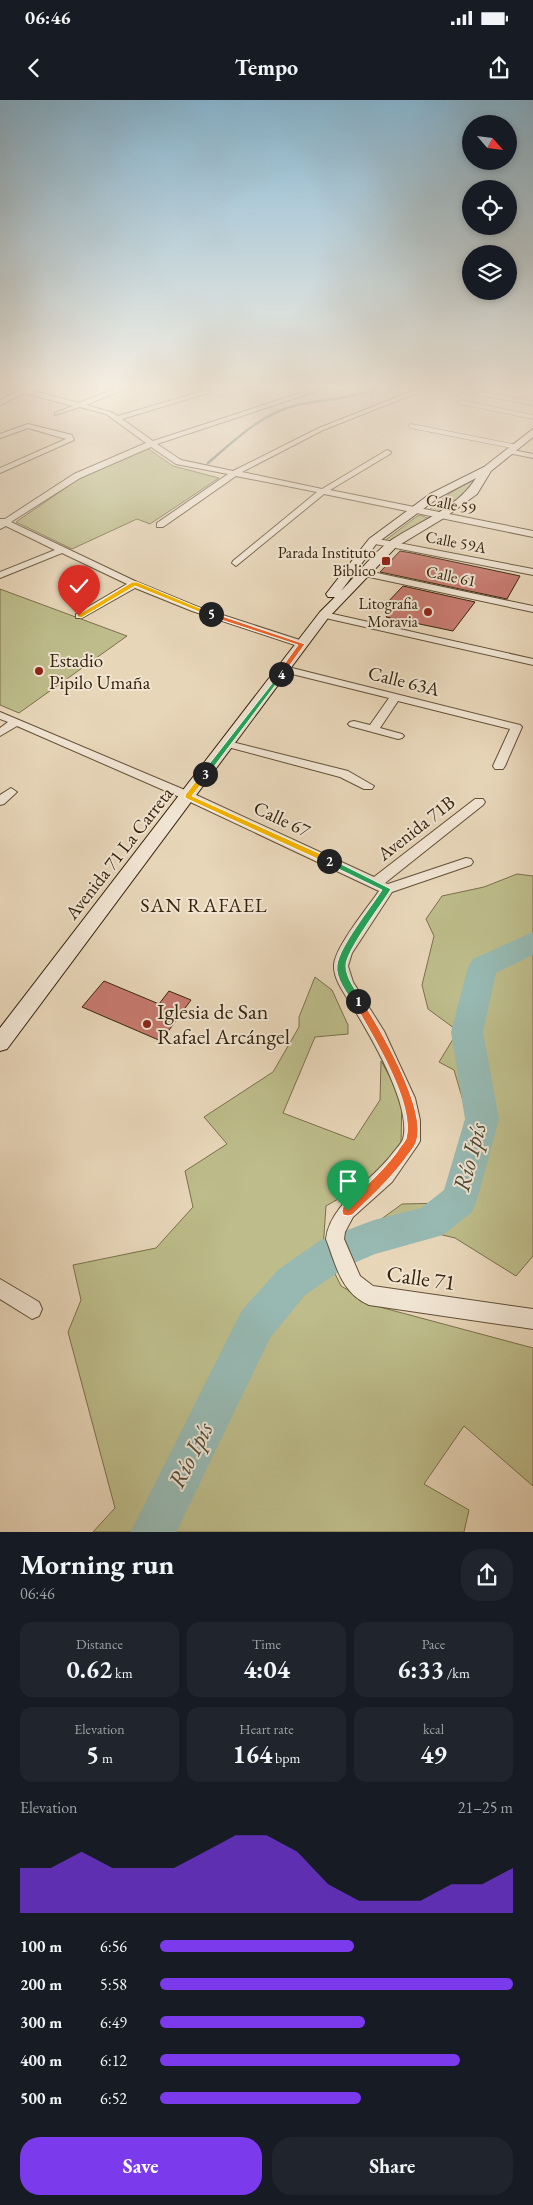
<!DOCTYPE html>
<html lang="en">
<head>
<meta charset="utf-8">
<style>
	:root { --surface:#171b24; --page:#20242c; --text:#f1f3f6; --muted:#9ea1a6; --accent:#7c3aed }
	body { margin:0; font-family:"EB Garamond",serif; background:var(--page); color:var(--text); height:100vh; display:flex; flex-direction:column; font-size:19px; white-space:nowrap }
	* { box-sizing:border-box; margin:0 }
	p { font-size:16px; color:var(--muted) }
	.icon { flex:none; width:28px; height:28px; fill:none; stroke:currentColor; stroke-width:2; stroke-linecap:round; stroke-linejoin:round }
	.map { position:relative; height:1432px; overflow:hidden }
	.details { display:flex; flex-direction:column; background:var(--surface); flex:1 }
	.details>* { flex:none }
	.needle { width:32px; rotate:118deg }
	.controls { position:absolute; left:462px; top:15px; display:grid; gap:10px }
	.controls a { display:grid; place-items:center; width:55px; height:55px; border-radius:50%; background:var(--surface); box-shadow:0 2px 8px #0003; font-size:25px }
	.pin { position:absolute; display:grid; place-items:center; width:42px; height:42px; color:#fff; margin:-51px -21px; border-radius:50% 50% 50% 0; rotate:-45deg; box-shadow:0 0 5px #0007 }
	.pin .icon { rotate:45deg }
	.km { position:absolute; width:25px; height:25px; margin:-12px; border-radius:50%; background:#222; color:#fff; font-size:14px; line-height:25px; text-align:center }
	.round { display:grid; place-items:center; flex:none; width:52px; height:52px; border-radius:20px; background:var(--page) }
	.head { display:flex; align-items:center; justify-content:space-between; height:85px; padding:0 20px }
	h1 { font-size:28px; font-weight:700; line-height:38px }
	.figures { display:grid; grid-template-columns:repeat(3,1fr); gap:8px; height:85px; padding:5px 20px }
	.figures div { display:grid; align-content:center; border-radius:12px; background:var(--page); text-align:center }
	.figures b { font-size:25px; font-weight:700 }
	.figures small { font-size:14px; font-weight:400 }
	.figures p { font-size:14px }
	.chart { height:140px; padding:10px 20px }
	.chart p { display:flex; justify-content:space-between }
	.chart svg { width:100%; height:90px; margin-top:5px; fill:var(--accent); opacity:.7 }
	.primary-button { display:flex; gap:10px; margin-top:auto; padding:10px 20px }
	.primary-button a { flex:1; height:58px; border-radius:20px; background:var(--accent); color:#fff; font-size:20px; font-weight:700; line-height:58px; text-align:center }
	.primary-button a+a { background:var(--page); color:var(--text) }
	ul { padding:0 20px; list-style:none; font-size:16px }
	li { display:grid; grid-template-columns:80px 60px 1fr; align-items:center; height:38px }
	li i { height:12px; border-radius:6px; background:var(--accent) }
	.status { display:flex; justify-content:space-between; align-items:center; height:35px; padding:0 25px; background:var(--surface); direction:ltr }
	.status svg { height:14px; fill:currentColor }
	header { display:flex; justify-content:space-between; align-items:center; height:65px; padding:0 20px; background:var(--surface); font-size:22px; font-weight:700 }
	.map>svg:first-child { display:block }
	.green { fill:#bdbc8a; stroke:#7a704b }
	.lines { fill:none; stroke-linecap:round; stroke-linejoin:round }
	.stream { stroke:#707d70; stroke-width:2.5 }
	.river { fill:#97b9b2; fill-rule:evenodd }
	.building { fill:#c77a6f; stroke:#36240c }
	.lane-casing { stroke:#625037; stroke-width:5 }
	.street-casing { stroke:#625037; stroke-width:2 }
	.secondary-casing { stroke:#36240c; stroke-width:2 }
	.lane { stroke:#f0e4d2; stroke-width:4 }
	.street { fill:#f0e4d2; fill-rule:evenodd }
	.secondary { fill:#f0e4d2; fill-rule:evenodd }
	.split-1 { fill:#f0652b; stroke:#fff }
	.split-2 { fill:#22a559; stroke:#fff }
	.split-3 { fill:#f5b400; stroke:#fff }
	.split-4 { fill:#22a559; stroke:#fff }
	.split-5 { fill:#f0652b; stroke:#fff }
	.split-6 { fill:#f5b400; stroke:#fff }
	.poi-dot { fill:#8f2418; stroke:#f0e4d2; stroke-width:2 }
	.labels { text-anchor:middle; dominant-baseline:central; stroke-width:4; stroke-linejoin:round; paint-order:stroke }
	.far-street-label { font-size:16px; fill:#36240c; stroke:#f0e4d2 }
	.far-poi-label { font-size:16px; fill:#36240c; stroke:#f0e4d2; text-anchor:end }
	.poi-label { font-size:19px; fill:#36240c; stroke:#f0e4d2; text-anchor:start }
	.street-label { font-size:19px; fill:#36240c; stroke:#f0e4d2 }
	.neighbourhood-label { font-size:20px; letter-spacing:1px; fill:#36240c; stroke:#f0e4d2 }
	.near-poi-label { font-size:22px; fill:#36240c; stroke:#f0e4d2; text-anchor:start }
	.near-street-label { font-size:22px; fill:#36240c; stroke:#f0e4d2 }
	.near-water-label { font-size:24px; font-style:italic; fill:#4e4936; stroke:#f0e4d2 }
</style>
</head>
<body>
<div class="status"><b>06:46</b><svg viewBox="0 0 49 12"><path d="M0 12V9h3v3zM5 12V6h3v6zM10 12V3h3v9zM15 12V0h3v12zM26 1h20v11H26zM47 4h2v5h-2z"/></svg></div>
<header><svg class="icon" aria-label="back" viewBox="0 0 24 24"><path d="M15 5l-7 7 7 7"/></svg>Tempo<svg class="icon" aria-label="share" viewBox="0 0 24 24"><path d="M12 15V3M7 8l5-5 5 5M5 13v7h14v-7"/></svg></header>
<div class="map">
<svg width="533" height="1433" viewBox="0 0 533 1433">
	<rect width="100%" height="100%" fill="#e8d6b9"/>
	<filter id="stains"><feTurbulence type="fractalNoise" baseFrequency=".004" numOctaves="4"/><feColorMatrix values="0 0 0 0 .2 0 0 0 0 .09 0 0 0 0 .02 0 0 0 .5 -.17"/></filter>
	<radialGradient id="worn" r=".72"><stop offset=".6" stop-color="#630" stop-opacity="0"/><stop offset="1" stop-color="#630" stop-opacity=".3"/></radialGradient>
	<path class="green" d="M147 348 173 366 219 378 150 424 137 419 72 449 16 422 80 378Z
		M476 380 475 386 441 411 437 413 429 410C443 398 458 386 476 380Z
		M420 415 430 419 390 444 383 442 416 417Z
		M0 489 127 536 19 613 0 605Z
		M517 774 533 776V1156L516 1176 455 1138 380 1120 402 1104 446 1103 480 1059 454 970 439 962 458 931 428 909 422 885 434 836 426 819 442 796 484 787Z
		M315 877 332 890 348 925V934L315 937 283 1013 354 1040 380 1000 381 961 402 998 401 1043 373 1079 326 1106 323 1149 341 1186 376 1206 533 1248V1386L464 1326 424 1384 469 1410 464 1432H93L115 1408 68 1232 81 1200 73 1165 156 1148 193 1107 185 1071 227 1044 204 1017 273 972 299 927V917Z"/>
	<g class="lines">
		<path class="stream" d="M208 363C235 340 262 313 297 305 326 298 357 300 383 285"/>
		<path class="river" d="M533 832V855L496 873 483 932 499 1019 477 1100 472 1112 443 1135 375 1154 347 1166 305 1195 270 1238 176 1433H130L242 1210 279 1169 321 1140 374 1120 421 1108 444 1090 465 1019 451 932 468 867 473 859Z"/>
	</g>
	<path class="building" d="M400 451 412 453 520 476 507 499 380 472Z
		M403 486 475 502 453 531 386 517 394 507 385 505Z
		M104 881 159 904 169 891 191 900 161 941 82 907Z"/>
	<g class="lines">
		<g class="lane-casing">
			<path id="lane" d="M439 286 533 303
				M460 302 533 317
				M411 326 517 347"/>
		</g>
		<g class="street-casing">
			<path id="street" d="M30 285 36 286 30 290 79 303 125 285H134L86 305 110 312 118 316 224 285H234L122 319 153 341 325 285H335L157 344 181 360 233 371 319 328 415 290H419V292L323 330 242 372 322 389 387 350 391 352 390 354 330 390 533 431V437L324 394 236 466 232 463 233 461 317 392 236 376 163 427H157V423L228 374 176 364 151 347 80 378 11 422 137 482 198 507 306 542 307 544 306 546H298L192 511 135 488 82 518H76V514L127 484 62 453 0 478V472L55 450 6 426 0 429V419H5L74 374 146 343 106 314 80 307 55 315V313L73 306 25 293 0 305V300Z
				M28 324 72 335 74 340 0 373V368L66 339 28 328 0 338V334Z
				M508 349 533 354V358L508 353Z
				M373 438 533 469V475L370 443V439Z
				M363 470 533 506V512L360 475V471Z
				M324 512 533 559V565L321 517 319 515Z
				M284 566 520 625 522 627 505 666 503 669H495L493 666 510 629 398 601 380 628 402 634 404 636 402 638 398 639 350 626 348 624 350 622 354 621 370 625 389 598 280 571V567Z
				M0 612 192 693 374 777 475 699H483L485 702 483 705 385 783 388 784 466 758 471 759 473 762 471 765 392 792 352 853 348 866 353 882 384 931 415 998 420 1020V1041L417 1046 392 1082 353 1117 345 1132 344 1139 360 1176 373 1186 533 1209V1229L369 1205C341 1193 336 1165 326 1139 330 1104 371 1082 392 1054 395 1050 401 1044 403 1039 412 1006 371 937 354 909 347 897 333 880 334 865 335 847 368 807 379 791L184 699 17 626 0 636V628L8 622 0 619Z
				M228 641 348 671 374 686 372 689H364L340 677 224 646 222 644Z
				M11 688 17 692 4 704 0 705V695Z
				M0 1179 39 1202 42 1209 39 1216 32 1219 0 1199Z"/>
		</g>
		<g class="secondary-casing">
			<path id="secondary" d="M533 329V337L491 371 477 394 444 418 396 447 328 518 7 949 0 951V928L320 512 335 497H328L326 494 369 439 430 394 484 367ZM476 378C458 408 418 422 390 441 373 453 356 476 341 491L377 443 438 398Z"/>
		</g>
		<use href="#lane" class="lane"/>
		<use href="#street" class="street"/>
		<use href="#secondary" class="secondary"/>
	</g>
	<linearGradient id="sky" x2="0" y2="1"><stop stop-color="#87b6d2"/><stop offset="0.59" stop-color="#f5ede0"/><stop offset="1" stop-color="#f5ede0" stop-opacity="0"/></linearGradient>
	<rect width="533" height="486" fill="url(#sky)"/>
	<path class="split-1" d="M358 898 361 899C379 927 429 1011 416 1043 413 1049 408 1054 405 1059 389 1080 371 1097 352 1115L348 1116 343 1115 342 1111 343 1107C363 1089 381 1073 397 1052 399 1048 404 1043 406 1039 416 1003 370 932 353 901Z"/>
	<path class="split-2" d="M329 758 391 789C382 804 345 852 346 866 346 879 357 891 362 901L358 905 354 904C347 893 335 878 337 865 339 847 371 807 382 790L326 763V759Z"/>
	<path class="split-3" d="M205 672 209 674 192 696 332 759V763H326L185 698V695L202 673Z"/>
	<path class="split-4" d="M281 572 283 573V575L207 676H202V673Z"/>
	<path class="split-5" d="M209 513H213L305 544 283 575H278L277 574 298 545 209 516Z"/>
	<path class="split-6" d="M132 482H137L214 514 209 516 135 486 81 518 76 516Z"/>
	<g class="poi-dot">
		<rect x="381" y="456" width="10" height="10" rx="2.5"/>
		<circle cx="428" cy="512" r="5"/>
		<circle cx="39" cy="571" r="5"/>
		<circle cx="147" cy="924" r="5"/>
	</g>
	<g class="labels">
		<g class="far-street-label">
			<text transform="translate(451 404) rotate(11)">Calle 59</text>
			<text transform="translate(456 442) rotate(11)">Calle 59A</text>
			<text transform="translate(451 476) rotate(12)">Calle 61</text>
		</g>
		<g class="far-poi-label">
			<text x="376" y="452">Parada Instituto<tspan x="376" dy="18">Biblico</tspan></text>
			<text x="418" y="503">Litografia<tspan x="418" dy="18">Moravia</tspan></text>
		</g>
		<g class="poi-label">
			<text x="49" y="560">Estadio<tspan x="49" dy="22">Pipilo Umaña</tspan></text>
		</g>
		<g class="street-label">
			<text transform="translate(404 581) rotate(14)">Calle 63A</text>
			<text transform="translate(282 719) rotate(25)">Calle 67</text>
			<text transform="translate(416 728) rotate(-38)">Avenida 71B</text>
			<text transform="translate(119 753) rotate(-52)">Avenida 71 La Carreta</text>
		</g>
		<g class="neighbourhood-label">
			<text x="204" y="805">SAN RAFAEL</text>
		</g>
		<g class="near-poi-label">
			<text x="157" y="911">Iglesia de San<tspan x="157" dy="25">Rafael Arcángel</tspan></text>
		</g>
		<g class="near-street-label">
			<text transform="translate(421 1178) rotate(8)">Calle 71</text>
		</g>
		<g class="near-water-label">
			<text transform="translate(469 1057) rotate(-75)">Río Ipís</text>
			<text transform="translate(190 1355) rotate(-63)">Río Ipís</text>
		</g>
	</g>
	<rect width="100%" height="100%" filter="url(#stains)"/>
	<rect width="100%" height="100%" fill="url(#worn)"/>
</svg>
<div class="controls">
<a><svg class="needle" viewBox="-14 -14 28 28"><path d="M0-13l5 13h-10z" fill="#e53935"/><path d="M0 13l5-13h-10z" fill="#9ea1a6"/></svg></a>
<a><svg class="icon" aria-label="locate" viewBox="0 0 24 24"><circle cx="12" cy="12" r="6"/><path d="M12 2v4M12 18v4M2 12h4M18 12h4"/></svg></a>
<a><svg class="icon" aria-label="layers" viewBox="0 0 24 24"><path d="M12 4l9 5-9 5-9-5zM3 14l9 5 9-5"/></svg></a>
</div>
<div class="pin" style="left:348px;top:1111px;background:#1e9e55"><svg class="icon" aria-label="arrive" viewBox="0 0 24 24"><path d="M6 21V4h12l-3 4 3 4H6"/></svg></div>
<div class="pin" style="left:79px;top:516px;background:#d93025"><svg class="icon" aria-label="check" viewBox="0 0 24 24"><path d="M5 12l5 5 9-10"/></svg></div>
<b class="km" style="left:358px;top:901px">1</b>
<b class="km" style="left:329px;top:761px">2</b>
<b class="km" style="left:205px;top:674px">3</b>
<b class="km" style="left:281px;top:574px">4</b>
<b class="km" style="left:211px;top:514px">5</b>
</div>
<section class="details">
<div class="head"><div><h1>Morning run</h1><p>06:46</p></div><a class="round"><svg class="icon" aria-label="share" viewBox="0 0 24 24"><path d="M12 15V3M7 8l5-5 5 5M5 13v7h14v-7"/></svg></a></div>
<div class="figures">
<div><p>Distance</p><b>0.62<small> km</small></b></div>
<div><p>Time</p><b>4:04</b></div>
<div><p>Pace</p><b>6:33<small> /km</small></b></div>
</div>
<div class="figures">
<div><p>Elevation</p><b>5<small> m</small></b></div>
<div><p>Heart rate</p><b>164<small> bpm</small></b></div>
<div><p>kcal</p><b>49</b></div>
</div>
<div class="chart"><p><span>Elevation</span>21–25 m</p>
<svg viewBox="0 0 160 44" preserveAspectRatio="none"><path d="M0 44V22L10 22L20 14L30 22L40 22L50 22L60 14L70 6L80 6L90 14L100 30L110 38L120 38L130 38L140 30L150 30L160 22V44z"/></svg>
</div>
<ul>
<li><b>100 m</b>6:56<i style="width:55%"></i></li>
<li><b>200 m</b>5:58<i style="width:100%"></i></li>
<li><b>300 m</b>6:49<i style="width:58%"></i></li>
<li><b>400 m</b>6:12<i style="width:85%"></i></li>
<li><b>500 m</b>6:52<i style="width:57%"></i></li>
</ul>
<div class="primary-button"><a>Save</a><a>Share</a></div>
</section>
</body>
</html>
